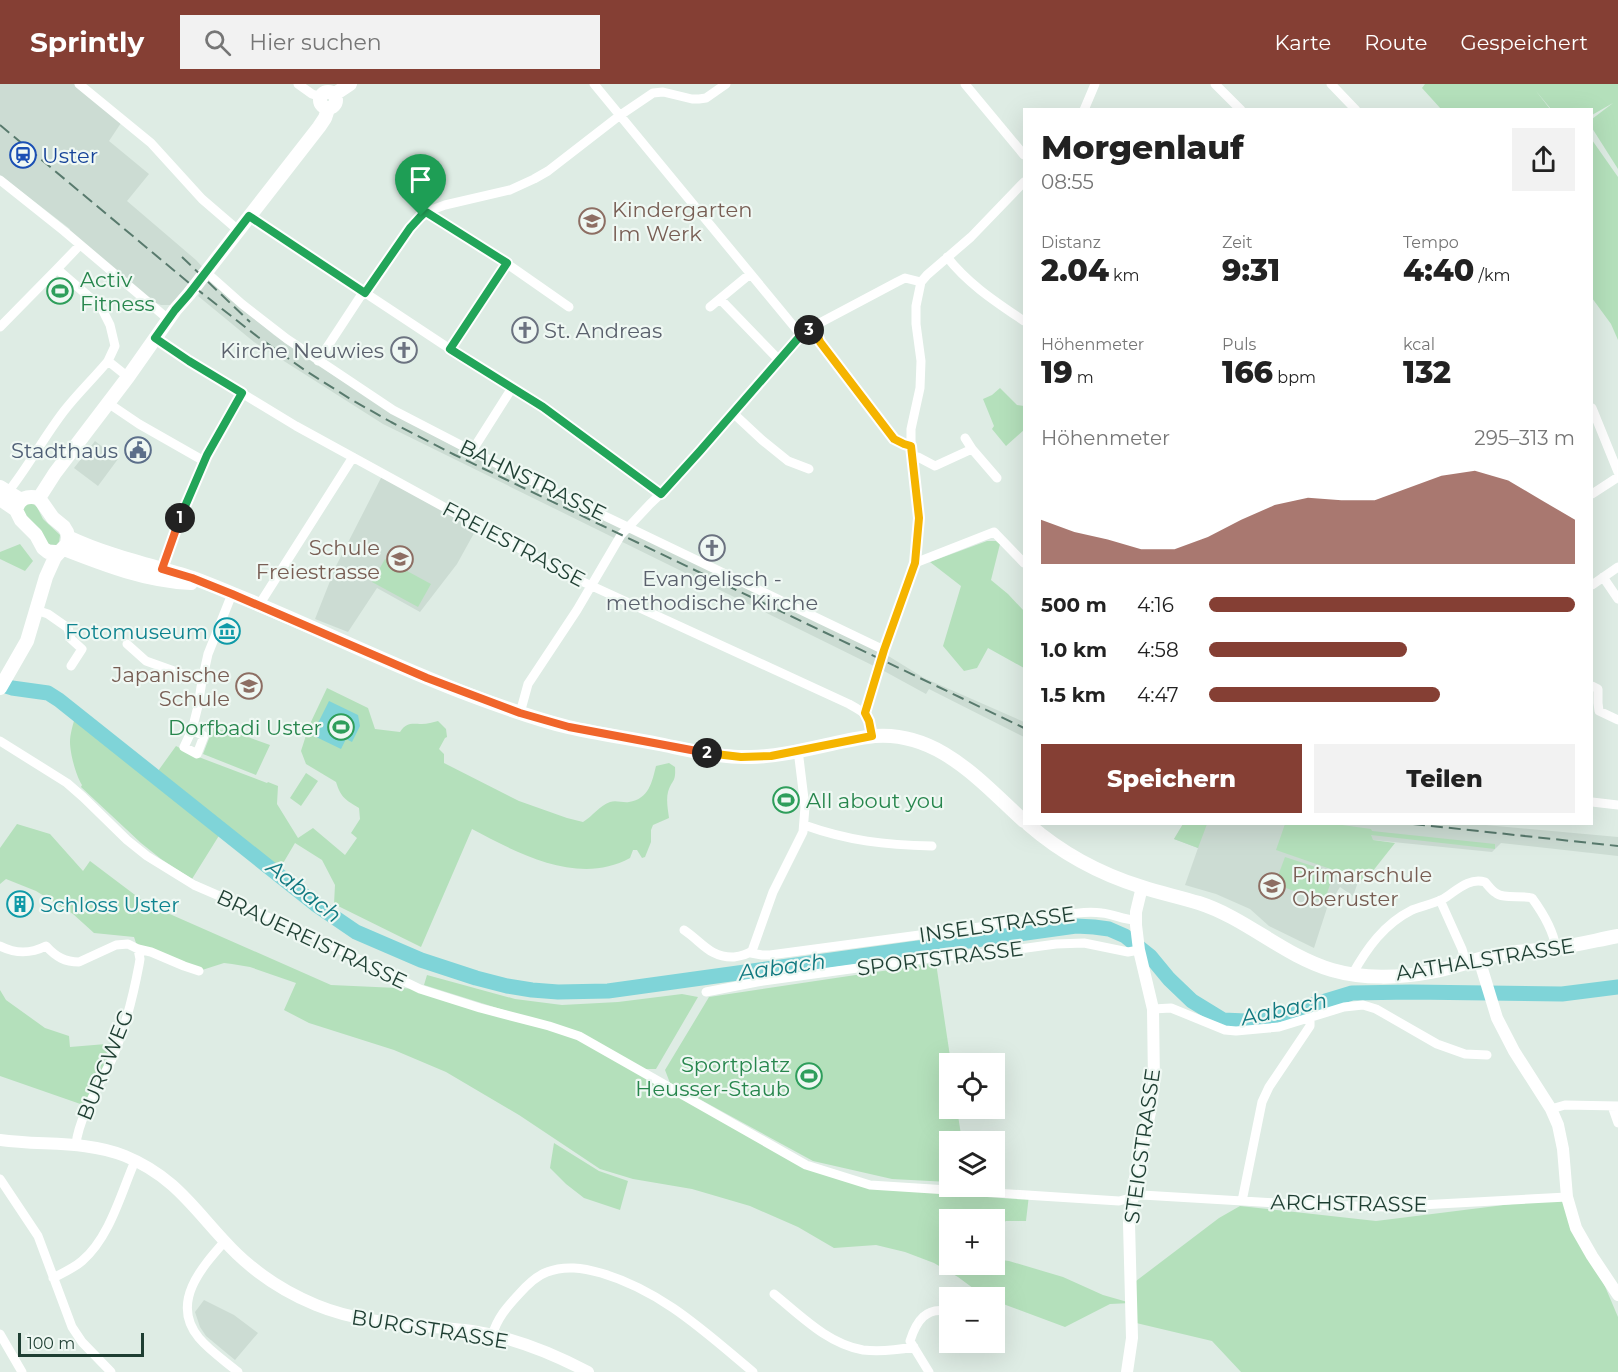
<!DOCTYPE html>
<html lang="de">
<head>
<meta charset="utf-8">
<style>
	:root { --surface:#fff; --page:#f2f2f2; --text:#222; --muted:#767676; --accent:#853f34 }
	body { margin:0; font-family:Montserrat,sans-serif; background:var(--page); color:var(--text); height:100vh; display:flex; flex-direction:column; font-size:22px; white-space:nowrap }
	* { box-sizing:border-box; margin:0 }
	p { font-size:20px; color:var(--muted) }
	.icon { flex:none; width:33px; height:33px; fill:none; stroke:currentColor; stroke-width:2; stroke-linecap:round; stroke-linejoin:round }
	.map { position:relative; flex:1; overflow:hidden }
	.sheet { position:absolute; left:1023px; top:24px; width:570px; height:717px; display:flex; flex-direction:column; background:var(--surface); border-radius:0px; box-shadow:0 6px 24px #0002 }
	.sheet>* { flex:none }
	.controls { position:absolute; left:939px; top:969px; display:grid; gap:12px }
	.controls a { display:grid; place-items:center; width:66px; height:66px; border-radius:0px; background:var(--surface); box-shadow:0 6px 24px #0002; font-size:30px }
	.scale { position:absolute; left:18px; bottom:15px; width:126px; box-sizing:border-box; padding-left:6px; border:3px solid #1e3e32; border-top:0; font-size:16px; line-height:21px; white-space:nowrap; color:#1e3e32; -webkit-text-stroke:4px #eff8f3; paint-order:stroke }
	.pin { position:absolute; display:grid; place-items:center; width:51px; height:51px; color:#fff; margin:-62px -26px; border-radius:50% 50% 50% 0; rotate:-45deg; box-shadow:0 0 6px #0007 }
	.pin .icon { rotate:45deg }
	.km { position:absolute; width:30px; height:30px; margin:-15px; border-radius:50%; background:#222; color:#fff; font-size:16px; line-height:30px; text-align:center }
	.round { display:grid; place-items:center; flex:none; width:63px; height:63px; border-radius:0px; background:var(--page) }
	.summary { display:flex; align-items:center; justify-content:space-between; height:102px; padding:0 18px }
	h1 { font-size:33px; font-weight:800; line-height:45px }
	.figures { display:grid; grid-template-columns:repeat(3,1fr); gap:9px; height:102px; padding:6px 18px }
	.figures div { display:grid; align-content:center }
	.figures b { font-size:30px; font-weight:800 }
	.figures small { font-size:16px; font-weight:400 }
	.figures p { font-size:16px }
	.chart { height:168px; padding:12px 18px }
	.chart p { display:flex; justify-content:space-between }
	.chart svg { width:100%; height:108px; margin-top:6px; fill:var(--accent); opacity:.7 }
	.primary-button { display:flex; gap:12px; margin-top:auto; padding:12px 18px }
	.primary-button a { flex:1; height:69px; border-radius:0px; background:var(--accent); color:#fff; font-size:24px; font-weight:800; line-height:69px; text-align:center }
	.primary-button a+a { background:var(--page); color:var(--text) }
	ul { padding:0 18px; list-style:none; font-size:20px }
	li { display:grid; grid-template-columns:96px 72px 1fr; align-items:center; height:45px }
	li i { height:15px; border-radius:8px; background:var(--accent) }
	header { display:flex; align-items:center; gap:36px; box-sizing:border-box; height:84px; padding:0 30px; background:var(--accent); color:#fff }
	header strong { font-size:28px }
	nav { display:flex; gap:33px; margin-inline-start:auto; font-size:21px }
	.search { width:420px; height:54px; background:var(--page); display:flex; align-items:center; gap:15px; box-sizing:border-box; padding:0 21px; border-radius:0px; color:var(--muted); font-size:22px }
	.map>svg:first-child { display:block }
	.built { fill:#ccdcd3 }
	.green { fill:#b4e0bb }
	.water { fill:#7fd4d8 }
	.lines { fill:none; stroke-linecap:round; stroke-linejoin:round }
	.river { stroke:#7fd4d8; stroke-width:15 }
	.minor { stroke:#fff; stroke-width:9 }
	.tertiary { stroke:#fff; stroke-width:12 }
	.secondary { stroke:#fff; stroke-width:14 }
	.rail { stroke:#587a6d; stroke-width:2; stroke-dasharray:12 6; stroke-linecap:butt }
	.split-1-casing { stroke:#fff; stroke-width:12 }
	.split-2-casing { stroke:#fff; stroke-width:12 }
	.split-3-casing { stroke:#fff; stroke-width:12 }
	.split-4-casing { stroke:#fff; stroke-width:12 }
	.split-1 { stroke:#22a559; stroke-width:8 }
	.split-2 { stroke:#f0652b; stroke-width:8 }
	.split-3 { stroke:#f5b400; stroke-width:8 }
	.split-4 { stroke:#22a559; stroke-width:8 }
	.labels { text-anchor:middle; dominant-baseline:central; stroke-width:4.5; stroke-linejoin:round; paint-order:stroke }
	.transit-label { font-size:21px; fill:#164399; stroke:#eff8f3; text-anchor:start }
	.education-label { font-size:21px; fill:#785e54; stroke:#eff8f3; text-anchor:start }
	.leisure-label { font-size:21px; fill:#27864d; stroke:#eff8f3; text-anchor:start }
	.worship-label { font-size:21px; fill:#5b616d; stroke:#eff8f3; text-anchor:start }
	.service-label { font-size:21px; fill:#4e5e75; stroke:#eff8f3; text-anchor:end }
	.street-label { font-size:21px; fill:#1e3e32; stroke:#eff8f3 }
	.culture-label { font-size:21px; fill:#0d838f; stroke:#eff8f3; text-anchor:end }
	.water-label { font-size:22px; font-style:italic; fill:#117980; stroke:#eff8f3 }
</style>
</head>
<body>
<header>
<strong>Sprintly</strong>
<div class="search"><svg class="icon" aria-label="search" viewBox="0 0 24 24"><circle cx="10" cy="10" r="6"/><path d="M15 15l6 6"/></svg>Hier suchen</div>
<nav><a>Karte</a><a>Route</a><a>Gespeichert</a></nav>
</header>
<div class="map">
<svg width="1618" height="1288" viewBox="0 0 1618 1288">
	<rect width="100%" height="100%" fill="#deece4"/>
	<path class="built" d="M0 0H74L121 39 109 57 149 90 127 117 196 176 236 219 274 251 314 279 396 331 470 371 890 573 924 594 1024 638V653L929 605 926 610 884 587 383 340 254 258 198 212 200 209 188 200 171 221H161L152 217 69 147 70 145 0 91Z
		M95 357 118 375 98 402 74 384Z
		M383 390 478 442 457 480 420 528 377 504 348 548 315 535 336 482Z
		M1183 740H1475L1618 753V772L1501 759 1492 768 1373 756 1353 812 1340 803 1327 824 1314 864 1269 842 1250 825 1216 810 1185 801 1198 764 1174 755Z
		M204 1216 234 1231 258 1249 235 1276 206 1252 200 1243 195 1228Z"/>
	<path class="green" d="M1425 0H1618V85L1592 44V35L1613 19 1592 31V26L1551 25 1536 7 1550 25H1441L1422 4Z
		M1592 56 1618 93V256L1611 240 1592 214Z
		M1000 304 1017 321 1024 322V346L1006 362 992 345 994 342 983 315 992 311Z
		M32 419 37 423 43 435 60 451 59 458 56 461 48 460 40 445 23 430V422L26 420Z
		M987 457H996L1000 460 991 496 1008 510 1024 527V584L988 564 977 584 964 587 943 562 961 502 930 478Z
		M20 460 33 477 25 487 0 475V468Z
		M385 475 431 500 418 523 372 498Z
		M327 604 368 624 375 645 400 648C407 638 411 640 422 640 427 640 433 638 438 637L446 645 447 653 445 654 439 665 444 670V679L519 717 567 734 583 738C593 732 599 722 610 718 616 716 623 719 629 718 649 715 652 698 656 682L669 679 675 683C676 699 672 695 668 708 666 716 668 726 669 734L653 741 651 746V758L645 773 642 774 637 766H633L630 774C579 802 519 770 472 745L421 863 334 820 335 801 322 776 295 759 282 781 278 782 255 766 158 687 176 662 196 672 267 699 268 698 278 702 277 720 298 754 313 744 345 771 357 754 351 749 360 735 359 724C346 716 341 714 336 698L306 680 301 667 309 642Z
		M75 633 220 750 192 795 161 775 141 759 81 703 82 701C76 692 70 669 70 658 70 650 73 641 75 633Z
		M213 644 225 647 226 645 270 661 256 691 203 670Z
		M306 689 318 697 301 722 290 714Z
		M17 740 50 750 83 787 90 777 147 820 331 901 420 905 579 952 806 1081 870 1101 1029 1111 1026 1137H1006L995 1144 994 1136H950V1180H994L995 1175 1009 1177 1063 1193 1103 1211 1131 1219 1136 1197 1219 1134 1240 1122 1376 1137 1567 1113 1618 1233V1288H1241L1212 1257 1132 1238 1131 1219 1110 1220 1065 1243 995 1217 994 1214 985 1213 958 1193 934 1179 905 1168 876 1161 834 1164 798 1143 750 1122 692 1105 633 1095 600 1085 519 1031 446 988 394 966 309 939 284 926 296 899 250 883 232 880 224 879 199 887 138 865 134 853 94 849 73 830 36 807 6 795 0 800V764Z
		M1183 740H1207L1198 764 1174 755Z
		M1285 740H1335L1371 745 1372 747 1495 760V765L1371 751 1373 756 1395 759 1365 797 1276 766Z
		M1285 773 1334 789 1324 818 1275 800Z
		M936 879 951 979 950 980V1024L957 1025 962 1057 950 1058 949 1098 892 1095 813 1077 670 999 665 986 709 913Z
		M427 891 515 915 562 921 618 918 682 910 698 913 656 985H642L583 951 424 901Z
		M0 906 6 916 45 944 69 952 70 963 118 959 89 1023 0 992Z
		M554 1059 599 1087 628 1097 620 1126 584 1114 566 1100 550 1084Z"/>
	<path class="water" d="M329 617 358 631 360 642 352 658 346 655 341 665 312 651Z"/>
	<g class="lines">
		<path class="river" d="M0 600 12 604 48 609 59 616 315 820 356 848 421 876 476 894 507 902 532 906 558 908 608 907 1076 842 1094 843 1109 845 1125 852 1150 872 1169 895 1192 917 1223 936 1246 937 1283 930 1352 909 1411 908 1562 910 1618 903"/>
		<path class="minor" d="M79 0 151 59 202 115 238 146
			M298 0 312 10 321 13
			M594 0 801 251
			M965 0 1024 71
			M1215 0 1241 26
			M1331 0 1356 26
			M1084 26 1095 0
			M0 96 64 147 168 235
			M426 128 506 179 569 223
			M249 132 450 265 543 323 661 410
			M947 173C968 200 996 218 1024 237
			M57 185 101 223 110 241 115 262 108 277
			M206 188 242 220 287 255 393 326 513 388 884 566
			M720 215 779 276
			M710 223 750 190
			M814 242 820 258 884 342C892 352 898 359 911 362
			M0 243 57 185 80 161
			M155 254 189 277 296 342 568 491 849 620C869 631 868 630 872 652
			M450 265 506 179
			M318 277 360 213 365 209 410 144 426 128 445 121 510 106 534 95 548 87 619 32 653 9 663 8 692 15H699L706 14 726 0
			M108 319 139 340 204 377
			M1592 324 1618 388
			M733 329 762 356 788 377 809 385
			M965 354 972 365
			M472 367 512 304
			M912 373H918L935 382 972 365 997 394
			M8 408C28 383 44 353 64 327 78 309 94 294 108 277L128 293
			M1592 410 1618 393
			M915 479 994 448 1024 479
			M157 487 162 485 181 432 204 377 242 309
			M1603 493 1618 515
			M1592 501 1618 483
			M259 521 353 373
			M36 526 48 530 68 544 71 555 82 565 71 582
			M127 560 146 577 202 597
			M1592 602 1598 605V619L1599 627 1618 636
			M520 629 528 600 577 526 621 451 650 420 669 402 801 251 814 242 897 198 905 194 921 198
			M865 629 884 566 915 479 919 434 911 362V345L920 304 921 277 916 240V222L921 198 927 191 971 153 1024 98
			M192 646 204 652 197 670 184 663 192 646 198 622 202 597 208 570 232 510
			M0 657 67 699 83 713 127 756 147 772 194 801 309 851 420 905 480 924 549 942 579 952 806 1081 870 1101 1119 1117 1142 1111 1293 1120 1383 1123 1567 1113
			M1592 718 1618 721
			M804 741C849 757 885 761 932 762
			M1440 816 1462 865 1466 879
			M684 846C702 858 710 874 734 873 741 872 746 871 752 867L773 808 803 748 805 723 798 666
			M0 862C16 870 30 870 46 862 56 873 65 878 79 878L116 861 128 860 138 865 151 868 184 882 199 887
			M751 869 762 871H770L1053 833C1069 830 1085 827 1102 829 1113 830 1124 836 1135 836
			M1352 891C1367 864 1384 840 1412 826 1422 822 1433 820 1443 815 1456 807 1469 793 1485 798 1488 801 1491 806 1496 809 1502 815 1522 811 1532 814 1543 829 1553 845 1556 864
			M706 908 757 898 930 874 997 868 1056 860 1084 859 1128 868 1139 866
			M1153 925 1171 924 1225 946 1236 947 1279 943 1344 923 1363 921 1376 925 1437 960 1465 970 1487 971
			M1612 1022 1618 1039
			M1551 1025 1565 1021 1618 1022
			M76 1060C79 1033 100 1000 112 975 125 945 133 913 139 881L140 875 138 865
			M0 1095 38 1152 72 1243 82 1258 111 1288
			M1242 1117 1262 1018 1269 1003 1310 942V934
			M225 1157C201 1184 170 1219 199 1254 210 1267 225 1277 238 1288
			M53 1194C63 1189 74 1184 82 1177 110 1153 121 1109 135 1077
			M774 1210C801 1232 828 1260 863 1266 880 1268 897 1266 914 1263
			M0 1250 22 1288
			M492 1252C497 1234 507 1223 519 1210 527 1201 536 1192 547 1188 565 1181 583 1184 601 1189 662 1207 705 1248 753 1288
			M929 1288 910 1257C916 1238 926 1221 950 1228"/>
		<path class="tertiary" d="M1479 875 1497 934 1514 967 1551 1025 1558 1041 1563 1065 1567 1113 1576 1144 1592 1172 1618 1211
			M0 1056C42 1062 85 1056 125 1072 179 1094 198 1132 237 1170 260 1192 287 1209 316 1221 367 1242 420 1240 472 1247 512 1253 552 1269 588 1288
			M1127 1288 1132 1254 1129 1139 1135 1094 1151 1024 1154 999 1153 925 1139 866 1136 841V828L1142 803"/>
		<path class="secondary" d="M320 16a8 8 0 1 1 16 0a8 8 0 1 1-16 0Z
			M335 10 350 0
			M0 403 21 416
			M39 414 55 389 128 293 175 226 189 210 319 43 325 34 328 25
			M0 415 16 426
			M68 453C104 470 142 479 180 490 198 495 216 503 233 510 313 542 390 581 470 611 502 623 535 635 568 643 598 650 629 654 659 660 689 666 720 674 751 673 790 672 828 659 867 653 935 643 980 697 1024 737
			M64 465C105 481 146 497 191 499
			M0 604 27 557 46 493 55 473 67 460 68 453 67 448 64 443 53 434 39 414C27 411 19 414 16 426L21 436 36 451 43 464 48 468H59
			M1028 740C1060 768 1100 790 1142 803 1160 809 1180 813 1199 819 1246 834 1284 872 1332 886 1363 895 1400 894 1431 888 1453 884 1475 875 1497 871 1516 867 1536 867 1556 864 1577 861 1597 856 1618 852"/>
		<path class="rail" d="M0 41 189 199 258 253 306 287 352 316 391 338 455 371 1024 644
			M182 173 250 238
			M1413 740 1618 762"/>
	</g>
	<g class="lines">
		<g class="split-1-casing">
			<path id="split-1" d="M180 434 207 371 242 309 189 277 155 254 175 226 189 210 249 132 365 209 410 144 421 132"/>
		</g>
		<g class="split-2-casing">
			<path id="split-2" d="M180 434 162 485 192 494 232 510 427 594 520 629 569 643 707 669"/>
		</g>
		<g class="split-3-casing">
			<path id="split-3" d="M707 669 741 673 771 672 872 652 869 637 865 629 884 566 915 479 919 434 911 362 904 360 894 355 820 258 814 242 809 246"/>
		</g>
		<g class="split-4-casing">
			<path id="split-4" d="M421 132 426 128 507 179 450 265 543 323 661 410 700 367 801 251 809 246"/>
		</g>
		<use href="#split-1" class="split-1"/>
		<use href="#split-2" class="split-2"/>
		<use href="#split-3" class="split-3"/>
		<use href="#split-4" class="split-4"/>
	</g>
	<defs>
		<g id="station-ring" transform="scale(1.35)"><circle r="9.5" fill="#eff8f3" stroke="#1a4fb4" stroke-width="1.5"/><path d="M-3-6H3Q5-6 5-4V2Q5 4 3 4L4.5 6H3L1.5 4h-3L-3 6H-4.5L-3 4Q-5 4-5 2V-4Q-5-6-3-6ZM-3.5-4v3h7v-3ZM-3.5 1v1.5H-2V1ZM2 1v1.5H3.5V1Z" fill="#1a4fb4"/></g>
		<g id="school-ring" transform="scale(1.35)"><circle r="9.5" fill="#eff8f3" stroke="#8d6e63" stroke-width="1.5"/><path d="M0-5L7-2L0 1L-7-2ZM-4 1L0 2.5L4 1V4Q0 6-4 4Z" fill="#8d6e63"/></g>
		<g id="stadium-ring" transform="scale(1.35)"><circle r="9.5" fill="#eff8f3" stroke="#2e9e5b" stroke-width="1.5"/><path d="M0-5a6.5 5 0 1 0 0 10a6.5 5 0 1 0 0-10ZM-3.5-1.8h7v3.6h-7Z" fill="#2e9e5b"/></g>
		<g id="church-ring" transform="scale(1.35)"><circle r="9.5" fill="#eff8f3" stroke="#6b7280" stroke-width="1.5"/><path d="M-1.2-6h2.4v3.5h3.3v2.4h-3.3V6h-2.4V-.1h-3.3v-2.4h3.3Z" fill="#6b7280"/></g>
		<g id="civic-ring" transform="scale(1.35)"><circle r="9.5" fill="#eff8f3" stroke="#5c6f8a" stroke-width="1.5"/><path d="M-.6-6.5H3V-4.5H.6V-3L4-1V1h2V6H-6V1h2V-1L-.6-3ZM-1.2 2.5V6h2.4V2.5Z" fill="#5c6f8a"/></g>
		<g id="museum-ring" transform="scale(1.35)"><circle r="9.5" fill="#eff8f3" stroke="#0f9aa8" stroke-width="1.5"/><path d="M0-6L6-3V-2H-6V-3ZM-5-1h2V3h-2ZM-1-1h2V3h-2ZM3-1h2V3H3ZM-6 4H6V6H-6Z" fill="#0f9aa8"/></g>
		<g id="building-ring" transform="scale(1.35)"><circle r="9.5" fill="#eff8f3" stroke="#0f9aa8" stroke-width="1.5"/><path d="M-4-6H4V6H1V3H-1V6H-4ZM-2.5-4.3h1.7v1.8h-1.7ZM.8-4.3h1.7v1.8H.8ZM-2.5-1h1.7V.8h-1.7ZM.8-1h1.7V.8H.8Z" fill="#0f9aa8"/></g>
	</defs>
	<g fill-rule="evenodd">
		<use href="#station-ring" x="23" y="71"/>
		<use href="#school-ring" x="592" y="137"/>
		<use href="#stadium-ring" x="60" y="207"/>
		<use href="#church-ring" x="525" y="246"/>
		<use href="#church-ring" x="404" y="266"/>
		<use href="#civic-ring" x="138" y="366"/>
		<use href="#church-ring" x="712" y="464"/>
		<use href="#school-ring" x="400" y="475"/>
		<use href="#museum-ring" x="227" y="547"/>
		<use href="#school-ring" x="249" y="602"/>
		<use href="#stadium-ring" x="341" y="643"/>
		<use href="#stadium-ring" x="786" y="716"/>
		<use href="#school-ring" x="1272" y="802"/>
		<use href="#building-ring" x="20" y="820"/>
		<use href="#stadium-ring" x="809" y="992"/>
	</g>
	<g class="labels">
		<g class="transit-label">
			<text x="42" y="71">Uster</text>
		</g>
		<g class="education-label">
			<text x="612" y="125">Kindergarten<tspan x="612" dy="24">Im Werk</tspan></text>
			<text x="380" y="463" text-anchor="end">Schule<tspan x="380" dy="24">Freiestrasse</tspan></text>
			<text x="230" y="590" text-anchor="end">Japanische<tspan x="230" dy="24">Schule</tspan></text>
			<text x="1292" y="790">Primarschule<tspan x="1292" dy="24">Oberuster</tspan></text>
		</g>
		<g class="leisure-label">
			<text x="80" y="195">Activ<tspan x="80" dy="24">Fitness</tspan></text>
			<text x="322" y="643" text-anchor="end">Dorfbadi Uster</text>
			<text x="806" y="716">All about you</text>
			<text x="790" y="980" text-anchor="end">Sportplatz<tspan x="790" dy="24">Heusser-Staub</tspan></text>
		</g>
		<g class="worship-label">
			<text x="544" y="246">St. Andreas</text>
			<text x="384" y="266" text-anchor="end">Kirche Neuwies</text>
			<text x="712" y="494" text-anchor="middle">Evangelisch -<tspan x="712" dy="24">methodische Kirche</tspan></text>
		</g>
		<g class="service-label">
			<text x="118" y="366">Stadthaus</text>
		</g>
		<g class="street-label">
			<text transform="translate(533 396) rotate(26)">BAHNSTRASSE</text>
			<text transform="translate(514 460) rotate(28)">FREIESTRASSE</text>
			<text transform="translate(997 840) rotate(-8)">INSELSTRASSE</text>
			<text transform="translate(312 855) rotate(25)">BRAUEREISTRASSE</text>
			<text transform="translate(940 874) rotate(-7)">SPORTSTRASSE</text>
			<text transform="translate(1485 875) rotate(-9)">AATHALSTRASSE</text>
			<text transform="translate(105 981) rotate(-68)">BURGWEG</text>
			<text transform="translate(1142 1062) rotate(-82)">STEIGSTRASSE</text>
			<text transform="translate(1349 1119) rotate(1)">ARCHSTRASSE</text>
			<text transform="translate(430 1245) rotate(9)">BURGSTRASSE</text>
		</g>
		<g class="culture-label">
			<text x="208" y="547">Fotomuseum</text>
			<text x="40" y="820" text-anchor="start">Schloss Uster</text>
		</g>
		<g class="water-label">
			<text transform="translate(304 807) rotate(38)">Aabach</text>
			<text transform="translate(782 883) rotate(-8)">Aabach</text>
			<text transform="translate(1284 925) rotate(-12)">Aabach</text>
		</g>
	</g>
</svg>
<div class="controls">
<a><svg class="icon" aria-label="locate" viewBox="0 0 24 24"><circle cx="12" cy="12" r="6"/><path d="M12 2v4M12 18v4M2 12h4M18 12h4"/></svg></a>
<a><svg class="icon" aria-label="layers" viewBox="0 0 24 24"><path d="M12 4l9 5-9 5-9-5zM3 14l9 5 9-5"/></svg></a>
<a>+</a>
<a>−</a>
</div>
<div class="scale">100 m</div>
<div class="pin" style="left:421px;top:132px;background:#1e9e55"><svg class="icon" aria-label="arrive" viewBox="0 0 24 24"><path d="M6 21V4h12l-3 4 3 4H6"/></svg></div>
<b class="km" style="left:180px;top:434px">1</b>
<b class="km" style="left:707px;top:669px">2</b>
<b class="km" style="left:809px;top:246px">3</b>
<section class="sheet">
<div class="summary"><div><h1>Morgenlauf</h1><p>08:55</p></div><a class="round"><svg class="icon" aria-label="share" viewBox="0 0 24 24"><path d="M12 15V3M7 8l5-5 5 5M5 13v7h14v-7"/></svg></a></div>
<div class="figures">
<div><p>Distanz</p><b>2.04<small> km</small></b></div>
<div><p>Zeit</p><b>9:31</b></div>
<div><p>Tempo</p><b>4:40<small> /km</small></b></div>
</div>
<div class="figures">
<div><p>Höhenmeter</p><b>19<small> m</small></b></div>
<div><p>Puls</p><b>166<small> bpm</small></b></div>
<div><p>kcal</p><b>132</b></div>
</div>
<div class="chart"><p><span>Höhenmeter</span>295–313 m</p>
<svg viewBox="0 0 160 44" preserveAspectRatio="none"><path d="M0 44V26L10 31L20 34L30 38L40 38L50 33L60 26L70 20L80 17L90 18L100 18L110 13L120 8L130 6L140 10L150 18L160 26V44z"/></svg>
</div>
<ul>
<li><b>500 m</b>4:16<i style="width:100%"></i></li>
<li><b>1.0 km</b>4:58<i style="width:54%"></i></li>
<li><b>1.5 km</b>4:47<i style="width:63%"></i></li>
</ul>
<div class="primary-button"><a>Speichern</a><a>Teilen</a></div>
</section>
</div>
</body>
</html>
